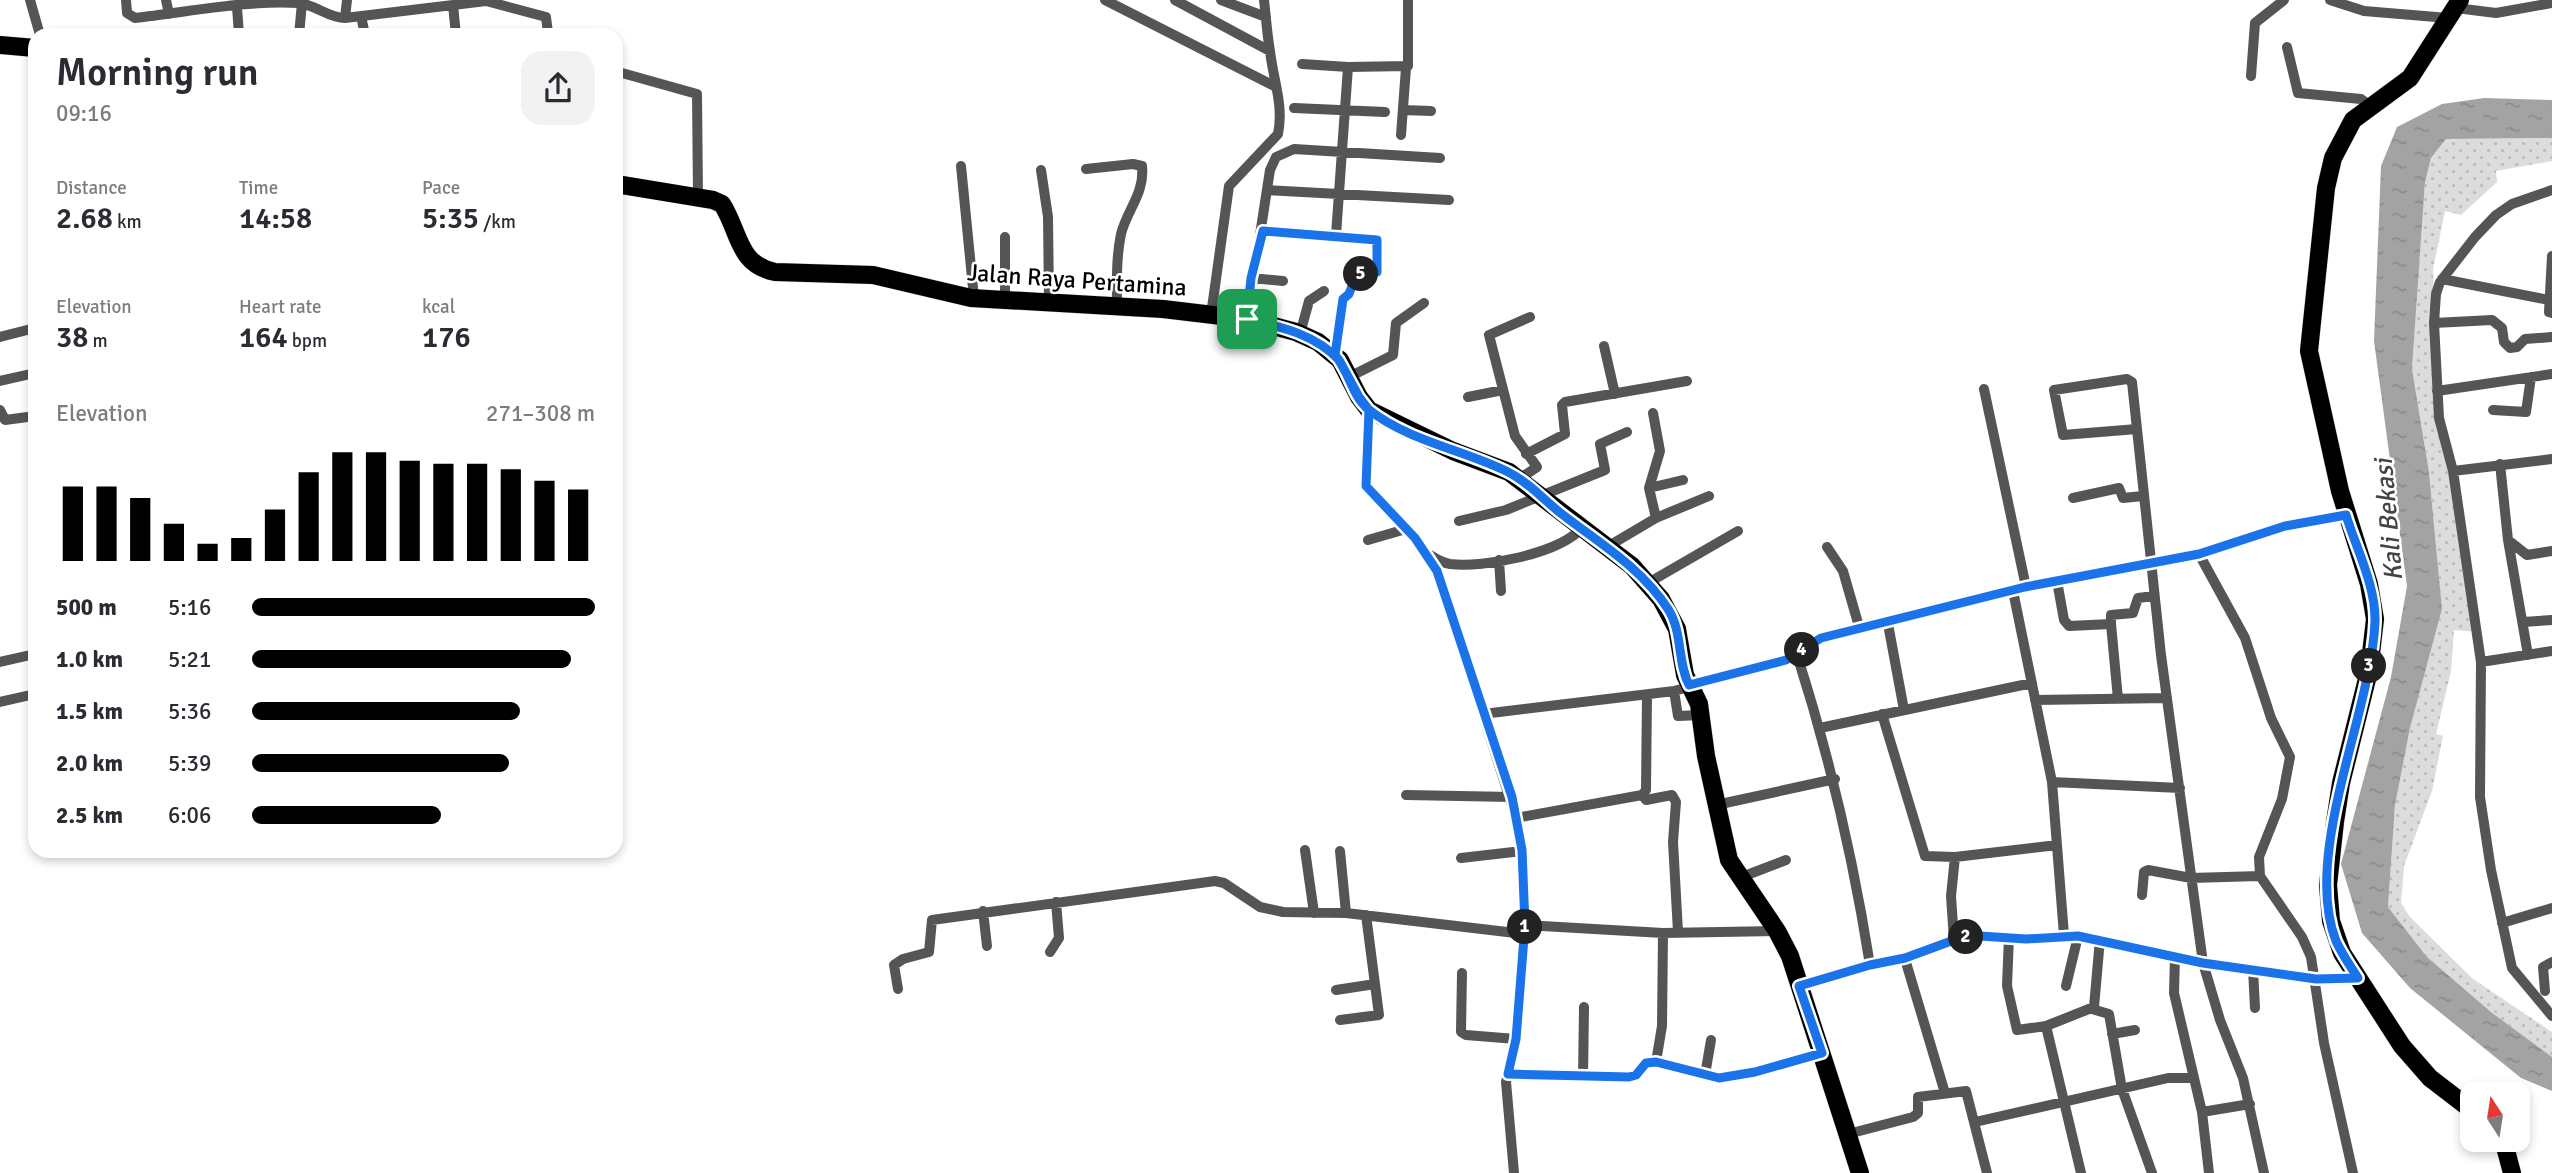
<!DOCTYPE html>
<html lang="en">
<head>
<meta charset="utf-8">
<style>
	:root { --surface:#fff; --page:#f2f2f3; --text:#2b2b33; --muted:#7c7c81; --accent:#000 }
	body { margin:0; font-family:Signika,sans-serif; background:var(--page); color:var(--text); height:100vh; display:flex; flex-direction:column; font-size:26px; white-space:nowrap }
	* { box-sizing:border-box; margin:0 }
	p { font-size:23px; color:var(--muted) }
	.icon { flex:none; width:38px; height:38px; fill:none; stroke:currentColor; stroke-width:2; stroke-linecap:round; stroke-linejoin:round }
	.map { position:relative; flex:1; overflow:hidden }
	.sheet { position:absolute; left:28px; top:28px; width:595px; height:830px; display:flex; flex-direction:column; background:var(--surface); border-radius:21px; box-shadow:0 4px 10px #0003 }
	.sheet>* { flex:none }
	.needle { width:46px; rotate:348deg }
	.fabs { position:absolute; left:2460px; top:1082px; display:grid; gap:14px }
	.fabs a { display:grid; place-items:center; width:70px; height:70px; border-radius:14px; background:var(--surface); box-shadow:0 4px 10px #0003; font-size:35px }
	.pin { position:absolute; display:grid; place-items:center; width:60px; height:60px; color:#fff; margin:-30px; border-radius:14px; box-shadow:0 4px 10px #0006 }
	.km { position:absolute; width:35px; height:35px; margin:-18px; border-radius:50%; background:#222; color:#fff; font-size:19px; line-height:35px; text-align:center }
	.round { display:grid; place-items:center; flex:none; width:74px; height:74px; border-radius:21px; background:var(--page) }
	.head { display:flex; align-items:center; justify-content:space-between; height:119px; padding:0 28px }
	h1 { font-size:38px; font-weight:600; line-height:52px }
	.metrics { display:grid; grid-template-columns:repeat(3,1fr); gap:10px; height:119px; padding:7px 28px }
	.metrics div { display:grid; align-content:center }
	.metrics b { font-size:30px; font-weight:600 }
	.metrics small { font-size:19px; font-weight:400 }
	.metrics p { font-size:19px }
	.chart { height:196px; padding:14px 28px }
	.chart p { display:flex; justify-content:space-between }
	.chart svg { width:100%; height:126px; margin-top:7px; stroke:var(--accent); stroke-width:6 }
	ul { padding:0 28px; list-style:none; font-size:23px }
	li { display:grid; grid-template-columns:112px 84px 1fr; align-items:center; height:52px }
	li i { height:18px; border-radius:9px; background:var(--accent) }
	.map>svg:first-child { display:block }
	.green { fill:url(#green-dots) }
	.water { fill:url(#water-ripples) }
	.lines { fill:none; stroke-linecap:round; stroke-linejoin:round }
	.primary-casing { stroke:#dbdbdb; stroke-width:19 }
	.street { stroke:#555; stroke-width:10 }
	.primary { stroke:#000; stroke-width:18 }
	.route-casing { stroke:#fff; stroke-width:14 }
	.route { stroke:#1a73e8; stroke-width:9 }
	.labels { text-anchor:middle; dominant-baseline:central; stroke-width:5; stroke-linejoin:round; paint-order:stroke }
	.street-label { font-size:24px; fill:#000; stroke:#fff }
	.water-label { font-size:26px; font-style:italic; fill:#444; stroke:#fff }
</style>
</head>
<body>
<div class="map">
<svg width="2552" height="1173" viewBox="0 0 2552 1173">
	<defs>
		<pattern id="green-dots" width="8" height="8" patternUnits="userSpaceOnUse" patternTransform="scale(1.75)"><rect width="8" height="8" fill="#dcdcdc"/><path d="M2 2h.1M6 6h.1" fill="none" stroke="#bbb" stroke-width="1.8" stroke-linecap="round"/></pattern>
		<pattern id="water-ripples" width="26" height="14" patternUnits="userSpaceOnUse" patternTransform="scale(1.75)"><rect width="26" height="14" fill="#a3a3a3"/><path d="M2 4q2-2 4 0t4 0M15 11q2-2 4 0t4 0" fill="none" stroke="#8b8b8b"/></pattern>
	</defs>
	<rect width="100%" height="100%" fill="#fff"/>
	<path class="green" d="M2552 138V161L2496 171 2497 182 2461 215 2445 211 2433 269 2440 420 2477 632 2454 630 2451 671 2436 734 2443 736 2432 791 2404 866 2401 903 2410 917 2473 979 2552 1032V1057L2491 1012 2427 957 2388 907 2395 805 2410 728 2442 609 2429 472 2412 369 2425 182 2431 158 2446 139Z"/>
	<path class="water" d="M2484 98 2552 100V138L2446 139 2431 158 2425 182 2412 369 2429 472 2442 609 2410 728 2395 805 2388 907 2427 957 2491 1012 2552 1057V1091L2521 1078 2410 988 2362 933 2341 864 2391 677 2407 586 2374 341 2381 166 2397 127 2442 104Z"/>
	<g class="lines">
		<g class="primary-casing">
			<path id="primary" d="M2460 0 2410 78 2353 120 2333 158 2326 188 2309 351 2340 491 2369 584 2375 619 2369 671 2341 783 2335 822 2328 885 2331 921 2342 953 2402 1046 2430 1078 2473 1111
				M0 45 35 48
				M616 184 713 200 722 204C740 232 737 264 775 272L873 275 971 298 1163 309 1247 319 1296 332 1318 342 1340 360 1359 397 1369 410 1453 451 1509 472 1632 566 1661 599 1677 629 1685 675 1699 704 1706 756 1729 860 1777 931 1790 956 1860 1173
				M2503 1139 2512 1173"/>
		</g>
		<path class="street" d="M30 0 40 35
			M126 0 127 13 135 18C189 12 245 0 299 3 316 5 329 18 345 18L486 1 546 17 548 33 551 35
			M166 0 169 14
			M1105 0 1276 87
			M1175 0 1270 51
			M1221 0 1266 17
			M2330 0 2364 11 2448 18
			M453 5 456 35
			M237 7 239 35
			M2456 8 2496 13 2552 3
			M361 16 365 35
			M345 18 347 0
			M299 35 302 3
			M2287 47 2298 93 2361 99 2373 108
			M1302 64 1348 67
			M622 73 697 94 698 197
			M2251 76 2255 23 2284 0
			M1294 108 1385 112
			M1403 110 1431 111
			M1401 135 1406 68
			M961 166 974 298
			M1086 169 1133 164 1142 166C1145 193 1127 210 1121 234 1116 258 1117 282 1117 306
			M1041 170 1048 217 1049 301
			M1267 190 1449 200
			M2552 190 2512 204 2496 215 2475 237 2440 282 2436 294 2434 323 2439 418 2453 471 2481 662 2480 797 2491 870 2512 968 2552 1016
			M1263 231 1336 235
			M2552 256 2549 312 2552 313
			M1251 278 1283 281
			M2442 279 2549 300
			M1005 299V237
			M1211 315 1229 186 1278 134C1284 105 1273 79 1270 51 1267 34 1266 17 1264 0
			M1247 319 1270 170 1276 157 1294 149 1440 158
			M2434 323 2492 320 2502 328 2504 342 2510 348 2517 347 2525 339 2552 337
			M1300 334 1309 301 1324 291
			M0 337 35 328
			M1604 346 1615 394
			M1335 355 1343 299 1349 294 1356 275 1374 274 1378 268 1377 240 1336 235 1348 67 1408 66V0
			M1349 377 1393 355 1396 323 1424 303
			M0 381 35 373
			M1984 389 2026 587
			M2437 391 2552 374
			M1468 397 1503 390
			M0 410 5 420 35 416
			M1369 410 1365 483 1415 538 1437 571 1516 818 1522 851 1525 925 1516 1039 1506 1082 1514 1173
			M2493 410 2526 412 2531 377
			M1653 413 1660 451 1649 488 1656 518
			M2137 429 2063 435 2054 390 2127 379 2132 382 2161 655 2203 963 2220 1020 2243 1078 2264 1173
			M1526 454 1565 434 1562 405 1565 402 1687 381
			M2500 464 2508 540 2528 655
			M2453 471 2552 459
			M1519 479 1537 467 1515 436 1489 335 1530 317
			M1649 488 1683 480
			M2073 498 2119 488 2123 498 2143 496
			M1459 521 1506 510 1605 470 1600 444 1627 432
			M1368 540 1406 529
			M2508 540 2527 555 2552 551
			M1607 547 1656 518 1709 496
			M1827 547 1843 571 1860 630
			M2199 554 2245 638 2271 718 2290 757 2282 799 2259 857 2260 876 2302 937 2311 957 2324 1043 2353 1173
			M1430 555C1436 559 1443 563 1450 564 1484 568 1558 554 1582 528
			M1499 560 1501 591
			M2057 581 2064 620 2069 626 2111 624V615L2133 613 2138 598 2154 596
			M1648 583 1738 531
			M2013 591 2052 782 2064 935
			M2523 622 2552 620
			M1888 624 1904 710
			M2111 624 2118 699
			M1797 655C1830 758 1853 857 1870 965
			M0 662 35 654
			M2481 662 2552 651
			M1674 691 1678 716 1701 715
			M2035 700 2167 698
			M0 702 35 694
			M1483 714 1674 691 1786 660 1821 638 2026 587 2199 554 2285 526 2346 515
			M1882 714 1925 856 1955 857 2057 845
			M1820 728 2032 683
			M2052 782 2180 788
			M1406 795 1512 797
			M1642 795 1646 800 1672 795 1676 802 1673 842 1678 932
			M1716 805 1835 779
			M1516 818 1642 795 1646 790 1647 696
			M1305 850 1314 913
			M1340 851 1346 913
			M1461 858 1522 851
			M1739 878 1786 860
			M2142 895 2144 872 2148 870 2191 878 2260 876
			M983 911 987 946
			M2502 923 2552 908
			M1525 925 1663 933 1777 931
			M2009 936 2007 986 2017 1030 2046 1026 2094 1007 2100 939
			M1954 940 1951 896 1955 857
			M1050 952 1059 938 1056 902
			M2175 956 2174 993 2202 1112 2209 1173
			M1905 959 1945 1093
			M2253 969 2255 1008
			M1462 973 1461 1032 1466 1035 1516 1039
			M1799 986 1870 965 1905 959 1954 940 1980 936 2026 939 2078 936 2203 963 2316 979 2358 978
			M2066 986 2078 936
			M898 989 894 965 903 959 929 952 932 920 1215 881 1224 883 1260 907 1283 912 1346 913 1524 934
			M1336 990 1375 984
			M2545 991 2543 967 2552 962
			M2092 1009 2109 1014 2122 1089 2152 1173
			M1340 1020 1379 1015 1366 915
			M2046 1026 2081 1173
			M2112 1034 2135 1030
			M1656 1062 1662 1026 1663 933
			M1509 1074 1629 1077 1636 1075 1646 1063 1656 1062 1719 1078 1755 1072 1822 1053
			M1705 1075 1711 1040
			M1583 1078 1584 1007
			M2202 1112 2250 1104
			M1975 1122 2168 1078H2194
			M1848 1134 1913 1117 1918 1113V1097L1966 1091 1987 1173"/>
		<use href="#primary" class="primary"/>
	</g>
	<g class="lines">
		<g class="route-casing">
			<path id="route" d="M1247 319C1281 327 1315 334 1339 360L1359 397 1369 410 1366 486 1415 538 1437 571 1512 797 1522 850 1525 925 1516 1039 1508 1074 1629 1077 1636 1075 1646 1063 1656 1062 1719 1078 1755 1072 1822 1053 1799 986 1870 965 1905 958 1954 940 1980 936 2026 939 2078 936 2203 963 2316 979 2358 978C2350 966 2342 954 2336 941 2302 854 2371 714 2375 622 2376 586 2356 548 2346 515L2285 526 2199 554 2025 587 1821 638 1786 660 1689 685C1677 662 1683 632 1668 609 1640 566 1597 542 1558 511 1542 498 1528 482 1508 472 1464 450 1408 441 1368 409 1352 396 1349 371 1335 355L1343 299 1349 294 1356 275 1377 272V240L1263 231 1251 278 1247 319"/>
		</g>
		<use href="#route" class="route"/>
	</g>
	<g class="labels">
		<g class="street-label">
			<text transform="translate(1077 280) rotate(4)">Jalan Raya Pertamina</text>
		</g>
		<g class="water-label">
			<text transform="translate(2389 520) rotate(-95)">Kali Bekasi</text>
		</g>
	</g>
</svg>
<div class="fabs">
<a><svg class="needle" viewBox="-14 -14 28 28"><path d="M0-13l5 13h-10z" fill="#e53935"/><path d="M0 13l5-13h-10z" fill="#7c7c81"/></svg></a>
</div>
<div class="pin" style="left:1247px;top:319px;background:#1e9e55"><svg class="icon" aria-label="arrive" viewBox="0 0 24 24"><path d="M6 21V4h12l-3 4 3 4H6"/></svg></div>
<b class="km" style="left:1525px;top:927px">1</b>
<b class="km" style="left:1966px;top:937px">2</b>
<b class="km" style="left:2369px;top:666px">3</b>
<b class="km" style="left:1802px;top:650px">4</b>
<b class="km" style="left:1361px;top:274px">5</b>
<section class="sheet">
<div class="head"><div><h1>Morning run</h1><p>09:16</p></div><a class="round"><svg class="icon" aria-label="share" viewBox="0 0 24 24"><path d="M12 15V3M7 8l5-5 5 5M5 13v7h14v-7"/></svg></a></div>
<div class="metrics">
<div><p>Distance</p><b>2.68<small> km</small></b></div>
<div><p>Time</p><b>14:58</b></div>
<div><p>Pace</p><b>5:35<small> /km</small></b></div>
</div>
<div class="metrics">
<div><p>Elevation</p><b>38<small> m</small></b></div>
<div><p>Heart rate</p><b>164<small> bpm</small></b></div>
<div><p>kcal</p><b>176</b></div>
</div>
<div class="chart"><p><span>Elevation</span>271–308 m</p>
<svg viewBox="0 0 160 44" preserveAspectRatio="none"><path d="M5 44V18M15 44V18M25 44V22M35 44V31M45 44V38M55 44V36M65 44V26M75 44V13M85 44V6M95 44V6M105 44V9M115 44V10M125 44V10M135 44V12M145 44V16M155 44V19"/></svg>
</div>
<ul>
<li><b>500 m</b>5:16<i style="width:100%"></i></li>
<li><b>1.0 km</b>5:21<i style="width:93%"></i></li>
<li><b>1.5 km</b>5:36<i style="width:78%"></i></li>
<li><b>2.0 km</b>5:39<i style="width:75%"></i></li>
<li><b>2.5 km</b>6:06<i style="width:55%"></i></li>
</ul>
</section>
</div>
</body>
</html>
